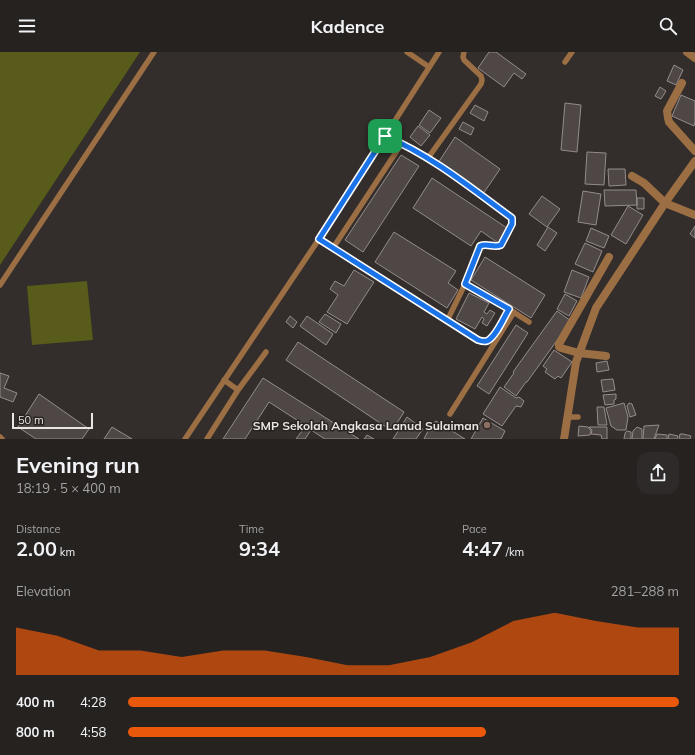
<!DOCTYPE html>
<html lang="en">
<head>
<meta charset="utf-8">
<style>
	:root { --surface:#262220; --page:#2e2a29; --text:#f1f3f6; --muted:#a4a4a5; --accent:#ea580c }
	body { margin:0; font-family:Mulish,sans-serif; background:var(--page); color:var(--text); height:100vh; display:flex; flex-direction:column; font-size:15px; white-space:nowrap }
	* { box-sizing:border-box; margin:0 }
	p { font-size:13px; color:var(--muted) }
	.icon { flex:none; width:22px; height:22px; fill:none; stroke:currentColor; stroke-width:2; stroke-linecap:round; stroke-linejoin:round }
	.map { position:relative; height:387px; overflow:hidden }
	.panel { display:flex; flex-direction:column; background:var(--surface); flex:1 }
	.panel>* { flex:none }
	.scale { position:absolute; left:12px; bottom:10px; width:81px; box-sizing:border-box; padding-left:4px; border:2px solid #e9e5e3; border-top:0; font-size:11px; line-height:14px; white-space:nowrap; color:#e9e5e3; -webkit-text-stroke:3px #292421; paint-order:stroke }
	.pin { position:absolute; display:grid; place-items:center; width:34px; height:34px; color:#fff; margin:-17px; border-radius:8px; box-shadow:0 2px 6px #0006 }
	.round { display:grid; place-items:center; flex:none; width:42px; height:42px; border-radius:12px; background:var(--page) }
	.head { display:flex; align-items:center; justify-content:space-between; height:68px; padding:0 16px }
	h1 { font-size:22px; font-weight:700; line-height:30px }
	.metrics { display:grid; grid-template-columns:repeat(3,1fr); gap:6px; height:68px; padding:4px 16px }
	.metrics div { display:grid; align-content:center }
	.metrics b { font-size:20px; font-weight:700 }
	.metrics small { font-size:11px; font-weight:400 }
	.metrics p { font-size:11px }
	.chart { height:112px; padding:8px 16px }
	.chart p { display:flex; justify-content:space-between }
	.chart svg { width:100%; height:72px; margin-top:4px; fill:var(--accent); opacity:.7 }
	ul { padding:0 16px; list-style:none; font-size:13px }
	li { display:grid; grid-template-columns:64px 48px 1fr; align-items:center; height:30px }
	li i { height:10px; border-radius:5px; background:var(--accent) }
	header { display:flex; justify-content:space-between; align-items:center; height:52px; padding:0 16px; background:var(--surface); font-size:18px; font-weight:700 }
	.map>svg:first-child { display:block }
	.green { fill:#585b19 }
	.building { fill:#4e4746; stroke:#938c8b }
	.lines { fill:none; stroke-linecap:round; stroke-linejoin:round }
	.service { stroke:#9b6f43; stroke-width:5.5 }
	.minor { stroke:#9b6f43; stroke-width:8 }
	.route-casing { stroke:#fff; stroke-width:8 }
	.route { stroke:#1a73e8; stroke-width:5 }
	.education-dot { fill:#8d6e63; stroke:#292421; stroke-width:1.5 }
	.labels { text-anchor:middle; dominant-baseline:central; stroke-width:3; stroke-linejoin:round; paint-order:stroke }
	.poi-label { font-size:12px; font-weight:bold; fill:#e9e5e3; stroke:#292421; text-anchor:end }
</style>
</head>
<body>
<header><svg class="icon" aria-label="menu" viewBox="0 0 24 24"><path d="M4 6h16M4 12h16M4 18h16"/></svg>Kadence<svg class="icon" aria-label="search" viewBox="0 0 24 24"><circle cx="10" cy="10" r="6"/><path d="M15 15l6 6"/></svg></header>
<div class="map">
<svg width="695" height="387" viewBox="0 0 695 387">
	<rect width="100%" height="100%" fill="#332d2b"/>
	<path class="green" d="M0 0H140L0 213Z
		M87 229 93 288 32 293 27 234Z"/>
	<path class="building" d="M489 0H496L526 22 522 27 514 21 504 35 478 16Z
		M674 13 683 18 676 33 667 29Z
		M660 35 666 39 661 47 655 44Z
		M681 43 695 49V70L694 74 672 64Z
		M565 51 581 53 577 100 561 98Z
		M475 53 488 60 484 69 470 61Z
		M429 58 441 66 430 81 419 73Z
		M463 70 474 76 471 83 459 77Z
		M418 74 430 83 421 94 410 85Z
		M455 85 500 117 483 142 438 111Z
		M587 100 606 101 604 133 585 132Z
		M401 103 419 114 363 200 345 188Z
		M608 117H625L626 133 609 134Z
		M432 126 507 176 498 191 481 179 471 194 413 156Z
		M604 138H636L637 153 605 154Z
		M583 139 601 142 596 173 578 170Z
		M542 144 560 157 547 175 529 162Z
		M637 146H644V157H637Z
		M628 154 643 163 626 192 611 183Z
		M695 174V186L690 182Z
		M548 175 557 181 545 199 537 193Z
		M591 176 609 184 604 196 586 189Z
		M394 180 456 219 448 231 458 238 447 256 375 210Z
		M585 191 602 199 593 220 575 212Z
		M485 205 545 243 531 266 471 228Z
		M354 218 374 230 347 272 327 260 338 243 330 237 335 229 344 234Z
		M572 218 589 225 581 246 564 240Z
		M469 241 489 251 484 260 487 262 490 258 495 261 487 274 482 271 484 267 482 265 475 277 456 267Z
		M565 242 577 249 569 264 557 257Z
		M557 259 571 269 527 330H526L516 344 504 335 514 321 513 320Z
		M325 262 341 272 336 281 319 270Z
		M290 264 297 270 293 276 286 270Z
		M307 264 333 282 326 293 300 274Z
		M516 273 528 281 489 342 477 334Z
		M298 290 404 360 392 379 286 308Z
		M554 298 572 310 561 326 558 324 555 327 545 320 547 317 543 314Z
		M607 309 609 318 597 320 596 311Z
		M0 321 9 324 4 336 17 341 13 350 0 345Z
		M263 326 359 387H325L311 378 308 372H303L269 350 245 387H223Z
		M613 327 615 338 603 340 601 328Z
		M500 335 516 346 519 345 524 349 521 355 516 354 502 374 483 362Z
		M39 342 89 377 82 387H36L18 375Z
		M616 342V347L614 348V352L605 353 603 343Z
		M624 351 628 365 626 378H617L611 374 606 356Z
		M629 351 632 352 636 363 630 365 627 354Z
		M597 355H604L607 373H598Z
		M407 365 423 377 416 387H393Z
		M483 366 505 379 501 387H471Z
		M436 369 465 387H424L431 373Z
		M659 373 654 387H643L644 374Z
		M579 374 588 375 591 379 590 383 578 384Z
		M112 375 132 387H104Z
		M305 375 311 378 305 387H296Z
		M589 375H607V387H602L601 383 591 382 592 378Z
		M637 375 642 377V387H632L633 379Z
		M627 379 631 380V387H624L625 381Z
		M657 382 667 383V387H655Z
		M669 382 678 384 677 387H668Z
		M680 382H683L691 384 690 387H679Z
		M367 383 374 387H364Z"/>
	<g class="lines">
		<path class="service" d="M407 0 429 15
			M565 10 572 0
			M385 84C432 104 471 136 512 166V173L501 193C494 196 487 191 480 194L465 232 447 269
			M428 106 481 32 482 28 481 24 464 8 463 5 464 0
			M319 187 478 288C481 289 484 290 487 289 496 285 504 265 509 257
			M333 196 402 91
			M465 232 509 257 529 270
			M0 233 154 0
			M224 328 238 338
			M450 362 514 260
			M567 365H578
			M0 385 2 387
			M185 387 319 187 439 0
			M207 387 238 338 266 300"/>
		<path class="minor" d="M687 0 695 6
			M682 31 667 59 668 66 669 70 695 99
			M632 124 644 131 665 151 695 163
			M606 304 579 301 561 296 559 295V292L609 205
			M564 387 576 310 596 256 665 151 695 109"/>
	</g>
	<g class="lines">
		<g class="route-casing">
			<path id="route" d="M385 84C432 104 471 136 512 166V172L501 193C494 196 487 191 480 194L465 232 509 257C504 265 496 285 487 289 484 290 481 289 478 288L319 187Z"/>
		</g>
		<use href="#route" class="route"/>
	</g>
	<circle class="education-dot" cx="487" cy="373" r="4"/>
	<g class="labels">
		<g class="poi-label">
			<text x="479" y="373">SMP Sekolah Angkasa Lanud Sulaiman</text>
		</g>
	</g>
</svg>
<div class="scale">50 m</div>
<div class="pin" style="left:385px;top:84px;background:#1e9e55"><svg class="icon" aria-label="arrive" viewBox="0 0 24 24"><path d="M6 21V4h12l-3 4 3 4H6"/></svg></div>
</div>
<section class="panel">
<div class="head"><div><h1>Evening run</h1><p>18:19 · 5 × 400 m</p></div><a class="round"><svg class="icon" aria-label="share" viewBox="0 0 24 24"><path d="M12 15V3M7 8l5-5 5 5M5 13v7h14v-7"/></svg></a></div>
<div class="metrics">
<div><p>Distance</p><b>2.00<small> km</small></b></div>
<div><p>Time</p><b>9:34</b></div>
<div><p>Pace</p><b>4:47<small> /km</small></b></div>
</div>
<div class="chart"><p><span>Elevation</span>281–288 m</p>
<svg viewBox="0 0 160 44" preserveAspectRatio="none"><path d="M0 44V15L10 20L20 29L30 29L40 33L50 29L60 29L70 33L80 38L90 38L100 33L110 24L120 11L130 6L140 11L150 15L160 15V44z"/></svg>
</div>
<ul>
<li><b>400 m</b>4:28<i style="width:100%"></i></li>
<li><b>800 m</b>4:58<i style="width:65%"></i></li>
</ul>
</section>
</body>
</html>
